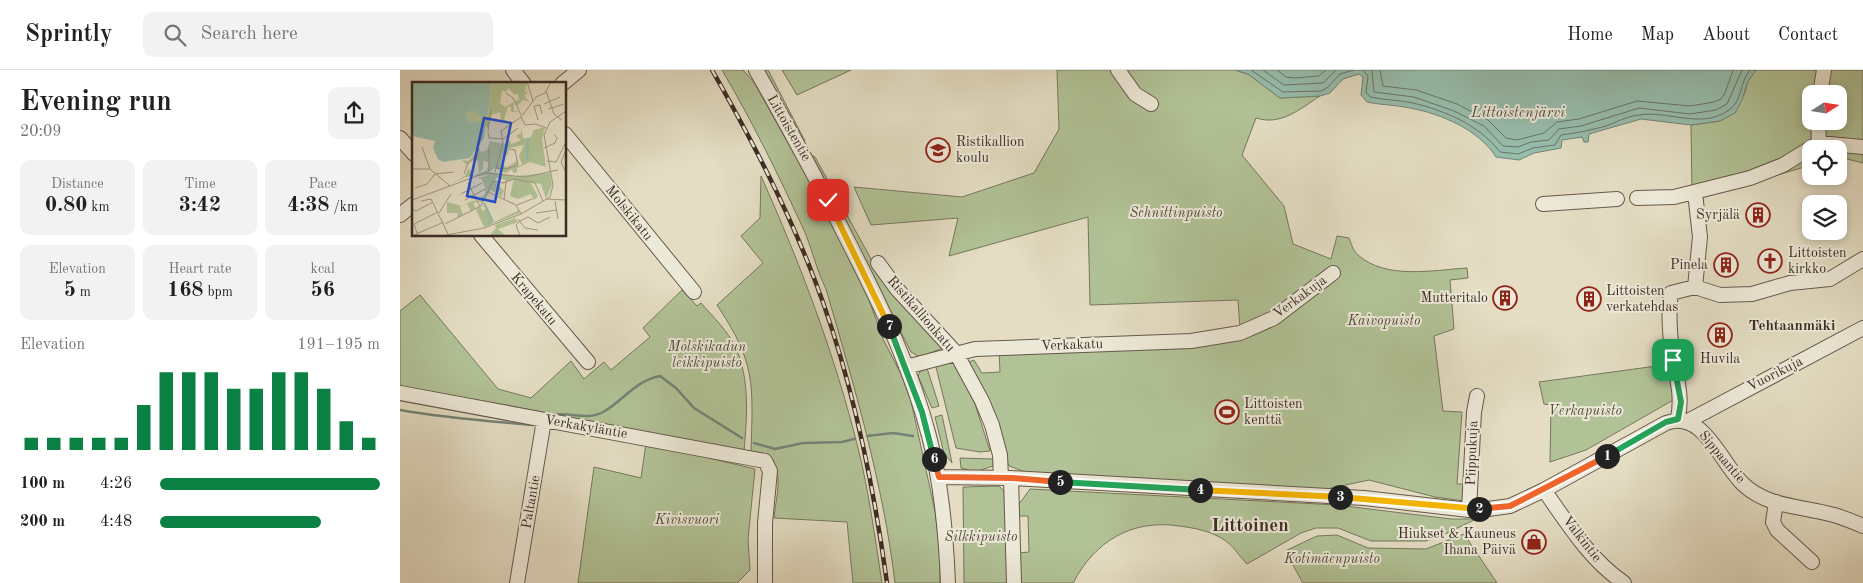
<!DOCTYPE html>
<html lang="en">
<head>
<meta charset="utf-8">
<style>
	:root { --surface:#fff; --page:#f2f2f2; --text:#202124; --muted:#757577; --line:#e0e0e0; --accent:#0b8043 }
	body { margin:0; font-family:"Old Standard TT",serif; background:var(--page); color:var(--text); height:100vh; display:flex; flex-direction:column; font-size:19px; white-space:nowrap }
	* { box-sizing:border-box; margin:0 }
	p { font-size:16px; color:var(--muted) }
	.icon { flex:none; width:28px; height:28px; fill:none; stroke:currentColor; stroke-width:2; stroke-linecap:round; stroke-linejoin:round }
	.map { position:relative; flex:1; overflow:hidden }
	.side { display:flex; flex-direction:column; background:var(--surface); width:400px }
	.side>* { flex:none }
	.needle { width:32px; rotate:78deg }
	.controls { position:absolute; left:1402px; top:15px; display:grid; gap:10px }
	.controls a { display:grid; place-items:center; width:45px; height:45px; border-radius:10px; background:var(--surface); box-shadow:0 2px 8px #0003; font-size:25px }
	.pin { position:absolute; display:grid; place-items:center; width:42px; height:42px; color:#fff; margin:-21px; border-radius:10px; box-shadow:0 2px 8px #0006 }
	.km { position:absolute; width:25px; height:25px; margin:-12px; border-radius:50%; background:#222; color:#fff; font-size:14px; line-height:25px; text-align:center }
	.round { display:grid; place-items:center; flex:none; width:52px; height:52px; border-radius:10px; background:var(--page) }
	.summary { display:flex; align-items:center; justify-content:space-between; height:85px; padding:0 20px }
	h1 { font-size:28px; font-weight:600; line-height:38px }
	.metrics { display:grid; grid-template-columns:repeat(3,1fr); gap:8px; height:85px; padding:5px 20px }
	.metrics div { display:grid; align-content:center; border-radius:10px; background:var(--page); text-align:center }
	.metrics b { font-size:21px; font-weight:600 }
	.metrics small { font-size:14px; font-weight:400 }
	.metrics p { font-size:14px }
	.chart { height:140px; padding:10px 20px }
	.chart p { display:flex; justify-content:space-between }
	.chart svg { width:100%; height:90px; margin-top:5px; stroke:var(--accent); stroke-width:6 }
	ul { padding:0 20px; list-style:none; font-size:16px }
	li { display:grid; grid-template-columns:80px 60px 1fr; align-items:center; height:38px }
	li i { height:12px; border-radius:6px; background:var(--accent) }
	header { display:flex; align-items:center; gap:30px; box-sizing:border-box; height:70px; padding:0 25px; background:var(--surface); border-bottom:1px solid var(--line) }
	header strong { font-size:24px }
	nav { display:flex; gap:28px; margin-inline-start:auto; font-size:18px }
	.search { width:350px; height:45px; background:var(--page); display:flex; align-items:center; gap:12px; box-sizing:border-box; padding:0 18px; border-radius:10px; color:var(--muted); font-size:19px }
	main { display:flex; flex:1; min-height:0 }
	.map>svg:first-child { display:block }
	.green { fill:#b1c296; stroke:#76775d; fill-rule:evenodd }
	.water { fill:#97bdad; stroke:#738376 }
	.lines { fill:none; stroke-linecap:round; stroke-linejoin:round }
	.shore { stroke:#6a7468; stroke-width:1 }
	.stream { stroke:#738376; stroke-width:2.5 }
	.minor-casing { stroke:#66584c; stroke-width:16 }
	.minor { stroke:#ede9d8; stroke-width:14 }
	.rail-casing { stroke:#3c2c24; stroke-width:4.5 }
	.rail { stroke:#ede9d8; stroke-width:2.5; stroke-dasharray:8; stroke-linecap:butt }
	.split-1-casing { stroke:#fff; stroke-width:10 }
	.split-2-casing { stroke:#fff; stroke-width:10 }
	.split-3-casing { stroke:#fff; stroke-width:10 }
	.split-4-casing { stroke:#fff; stroke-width:10 }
	.split-5-casing { stroke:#fff; stroke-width:10 }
	.split-6-casing { stroke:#fff; stroke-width:10 }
	.split-7-casing { stroke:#fff; stroke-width:10 }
	.split-8-casing { stroke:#fff; stroke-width:10 }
	.split-1 { stroke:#22a559; stroke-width:6 }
	.split-2 { stroke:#f0652b; stroke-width:6 }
	.split-3 { stroke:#f5b400; stroke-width:6 }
	.split-4 { stroke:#f5b400; stroke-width:6 }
	.split-5 { stroke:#22a559; stroke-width:6 }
	.split-6 { stroke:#f0652b; stroke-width:6 }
	.split-7 { stroke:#22a559; stroke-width:6 }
	.split-8 { stroke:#f5b400; stroke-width:6 }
	.labels { text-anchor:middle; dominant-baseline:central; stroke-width:4; stroke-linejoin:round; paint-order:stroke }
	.street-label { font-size:14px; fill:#3c2c24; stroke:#ede9d8 }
	.poi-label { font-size:14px; fill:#3c2c24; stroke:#ede9d8; text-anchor:start }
	.park-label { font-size:14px; font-style:italic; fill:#534a3b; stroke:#ede9d8 }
	.water-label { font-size:15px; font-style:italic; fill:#535046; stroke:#ede9d8 }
	.neighbourhood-label { font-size:15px; font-weight:bold; fill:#3c2c24; stroke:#ede9d8 }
	.district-label { font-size:19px; font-weight:bold; fill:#3c2c24; stroke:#ede9d8 }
	.inset-river { fill:none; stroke:#97bdad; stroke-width:2.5 }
	.inset-road { fill:none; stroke:#a19683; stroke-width:1 }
	.view { fill:#1d4ed8; fill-opacity:0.15; stroke:#1d4ed8; stroke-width:2.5 }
	.inset-edge { fill:none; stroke:#3c2c24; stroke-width:2.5 }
</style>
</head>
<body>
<header>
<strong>Sprintly</strong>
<div class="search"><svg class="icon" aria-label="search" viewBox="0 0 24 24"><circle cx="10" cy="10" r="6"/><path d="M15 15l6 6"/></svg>Search here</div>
<nav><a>Home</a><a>Map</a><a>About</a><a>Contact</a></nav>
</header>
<main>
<section class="side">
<div class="summary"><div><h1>Evening run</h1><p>20:09</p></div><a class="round"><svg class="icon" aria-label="share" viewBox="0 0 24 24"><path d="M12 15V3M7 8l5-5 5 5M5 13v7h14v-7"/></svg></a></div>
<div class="metrics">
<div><p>Distance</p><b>0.80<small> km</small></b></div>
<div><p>Time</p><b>3:42</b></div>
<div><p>Pace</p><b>4:38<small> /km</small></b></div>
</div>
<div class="metrics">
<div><p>Elevation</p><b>5<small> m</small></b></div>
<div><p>Heart rate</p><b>168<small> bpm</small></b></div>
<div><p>kcal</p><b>56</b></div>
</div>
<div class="chart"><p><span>Elevation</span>191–195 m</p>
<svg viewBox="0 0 160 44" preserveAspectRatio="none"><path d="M5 44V38M15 44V38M25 44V38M35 44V38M45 44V38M55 44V22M65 44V6M75 44V6M85 44V6M95 44V14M105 44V14M115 44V6M125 44V6M135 44V14M145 44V30M155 44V38"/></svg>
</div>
<ul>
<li><b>100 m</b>4:26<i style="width:100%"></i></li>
<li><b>200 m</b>4:48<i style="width:73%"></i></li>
</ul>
</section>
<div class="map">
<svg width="1463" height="513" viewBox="0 0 1463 513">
	<rect width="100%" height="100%" fill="#e4ddc3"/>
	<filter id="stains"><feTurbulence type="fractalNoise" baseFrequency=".004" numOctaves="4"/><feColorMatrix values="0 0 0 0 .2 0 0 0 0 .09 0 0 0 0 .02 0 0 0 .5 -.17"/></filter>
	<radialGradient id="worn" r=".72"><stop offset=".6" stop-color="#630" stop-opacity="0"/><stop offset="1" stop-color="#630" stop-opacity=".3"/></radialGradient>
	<path class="green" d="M322 0H343L355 14 458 199 483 269 501 304 511 331 535 441 540 484V513H495C483 412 454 316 426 219 416 199 412 178 403 158 378 104 352 51 322 0Z
		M361 0H368L405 71H404Z
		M382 0H451L397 25Z
		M657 0H835L848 4 880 28 920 26C900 39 881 56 856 48L842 85 884 136 893 174 931 189 937 166 949 168C951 173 953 181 958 185 986 210 1033 200 1067 198L1068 208 1050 210 1054 259 1034 266 1043 341 1062 342 1057 414H1064V431L1035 427 969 410 917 421 628 403 609 396 566 293 574 290 582 303 600 302 599 281 801 273 840 259 838 230 690 235 688 147 549 186 558 148 471 155 454 117 562 127 634 103 659 59Z
		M1356 0H1463V93L1439 87V79H1411V95L1304 127 1292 122 1291 55 1320 51 1344 25 1348 11ZM1411 24H1439V51H1411Z
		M412 85 415 87 487 218 543 278 520 287 511 282Z
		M361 106C400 193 435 285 458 378 469 422 475 468 482 513H453L447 452 374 448C376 427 383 407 372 388L351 381C353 314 356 293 317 235L363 193 341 166 360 148Z
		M282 220 297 236 301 233C313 247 328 261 336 278 350 310 347 348 344 381L106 335 0 317V241L20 225 98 319 131 328 171 291 184 309 204 292 211 300 250 267 243 258Z
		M552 288 575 334 590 381 580 382 556 378 535 293Z
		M1271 294 1275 329 1186 380 1150 392 1151 335 1144 334 1139 312Z
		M527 298 539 336 532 338 518 306 521 300Z
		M542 345 552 393 544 383 535 347Z
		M246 373 355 399 348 469 350 500 337 513H178L194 397 241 408Z
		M560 388 594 389 593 396 575 402 561 398Z
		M599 416 604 421 609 513H564L563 417Z
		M630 419 937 435 1051 449H1076L1041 466 1025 471H971L938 458H916L901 463 847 494C839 486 833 475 823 469 810 461 795 458 779 456 732 449 695 471 673 513H619L618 483 629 482 628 446H617V437Z
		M1064 464 1097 513H903L885 481 917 466 937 465 968 478 1026 479Z"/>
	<path class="water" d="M835 0H1356L1348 11 1342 30 1335 43 1320 51 1291 55 1241 49 1189 64 1188 72H1184L1182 67 1162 70 1161 78 1134 83 1119 90 1096 87C1079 60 1042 44 1010 38 996 35 981 35 967 32L961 25 963 7 959 4 943 9 930 23 920 26 880 28 848 4Z"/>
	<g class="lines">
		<path class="shore" d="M851 0 883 22 921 21 927 18 940 4 954 0
			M863 0 884 15 923 13 936 0
			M877 0 886 7 895 8 919 6 926 0
			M963 0 968 6 966 22 970 27C984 30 999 30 1013 33 1046 41 1079 55 1100 82L1118 84 1133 78 1155 75 1161 65C1177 63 1191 60 1206 56 1217 52 1227 46 1239 45 1269 40 1301 60 1329 40 1342 32 1340 11 1350 0
			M972 0 974 22 1014 27 1054 41 1084 56 1103 76 1118 77 1131 72 1149 70 1159 59 1181 56 1239 38 1290 44 1316 40 1327 34 1342 0
			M980 0 983 16 1016 20 1057 34 1088 50 1106 68 1117 70 1144 63 1157 52 1179 49 1237 31 1290 36 1314 32 1321 29 1325 23 1333 0"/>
		<path class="stream" d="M0 340C44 348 88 351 133 355
			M151 345C170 341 186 352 205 341 225 329 235 311 260 306L276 318 294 338 342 368
			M467 366 493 363 513 366
			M354 373 375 379 403 373 442 372 454 369"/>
		<g class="minor-casing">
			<path id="minor" d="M113 0 124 14
				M356 0C389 58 421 117 451 177 482 238 512 300 529 366 542 414 546 464 548 513
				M718 0 735 24 751 34
				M162 14 179 0
				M1420 24 1424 0
				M1418 51 1419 73
				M165 64 294 222
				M0 68 14 84
				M1419 73 1463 77
				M1295 123 1300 167 1295 217
				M1237 128 1274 127 1350 108 1383 95 1419 73
				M1143 134 1217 129
				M0 145 14 134
				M81 165 188 292
				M478 193 497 219 556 283 582 331 592 355 600 385 601 408
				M1295 217 1320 225 1352 224 1390 213 1430 209 1463 189
				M506 297 575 279 791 271 840 263 874 248 933 203
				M0 323 365 391 370 401 365 453V513
				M1278 349C1282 326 1278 314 1274 292 1270 273 1268 242 1271 223L1295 217
				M1288 351 1463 258
				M539 407 611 408 964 428 1069 440 1088 439 1110 436 1144 420 1266 353C1304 339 1321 394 1344 415 1369 438 1404 436 1434 445 1444 448 1454 452 1463 456
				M611 408 614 513
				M1144 420C1168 454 1190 490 1224 513
				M1376 432 1373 452 1377 460 1412 492
				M1069 440 1074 342 1077 326
				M117 513 144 350"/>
		</g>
		<use href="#minor" class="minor"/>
		<g class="rail-casing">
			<path id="rail" d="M312 0C350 67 386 135 414 208 451 304 473 411 487 513"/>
		</g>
		<use href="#rail" class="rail"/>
	</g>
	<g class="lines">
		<g class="split-1-casing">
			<path id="split-1" d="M1207 386 1266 352 1278 349 1281 332 1273 290"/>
		</g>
		<g class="split-2-casing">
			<path id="split-2" d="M1079 439 1110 436 1207 386"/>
		</g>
		<g class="split-3-casing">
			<path id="split-3" d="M940 427 1079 439"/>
		</g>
		<g class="split-4-casing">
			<path id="split-4" d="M800 420 940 427"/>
		</g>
		<g class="split-5-casing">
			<path id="split-5" d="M660 412 800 420"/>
		</g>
		<g class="split-6-casing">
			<path id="split-6" d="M534 389 539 407 612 408 660 412"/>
		</g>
		<g class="split-7-casing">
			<path id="split-7" d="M489 256 522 342 534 389"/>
		</g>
		<g class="split-8-casing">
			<path id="split-8" d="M428 130 489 256"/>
		</g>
		<use href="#split-1" class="split-1"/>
		<use href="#split-2" class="split-2"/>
		<use href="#split-3" class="split-3"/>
		<use href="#split-4" class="split-4"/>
		<use href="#split-5" class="split-5"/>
		<use href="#split-6" class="split-6"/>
		<use href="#split-7" class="split-7"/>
		<use href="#split-8" class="split-8"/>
	</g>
	<defs>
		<g id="school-ring" transform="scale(1.25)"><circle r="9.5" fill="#ede9d8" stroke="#8f2418" stroke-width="1.5"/><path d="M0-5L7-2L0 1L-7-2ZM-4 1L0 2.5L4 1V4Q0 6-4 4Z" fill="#8f2418"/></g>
		<g id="building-ring" transform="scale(1.25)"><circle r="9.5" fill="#ede9d8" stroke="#8f2418" stroke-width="1.5"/><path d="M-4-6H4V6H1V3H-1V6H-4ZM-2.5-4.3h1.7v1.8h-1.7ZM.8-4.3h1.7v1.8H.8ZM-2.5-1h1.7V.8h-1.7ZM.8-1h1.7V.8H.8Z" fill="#8f2418"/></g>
		<g id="church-ring" transform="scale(1.25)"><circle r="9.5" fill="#ede9d8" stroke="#8f2418" stroke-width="1.5"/><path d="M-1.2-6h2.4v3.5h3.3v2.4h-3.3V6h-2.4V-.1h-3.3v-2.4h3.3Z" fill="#8f2418"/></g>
		<g id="stadium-ring" transform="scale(1.25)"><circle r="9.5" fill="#ede9d8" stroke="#8f2418" stroke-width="1.5"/><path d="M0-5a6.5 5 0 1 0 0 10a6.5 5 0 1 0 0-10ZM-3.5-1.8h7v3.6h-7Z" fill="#8f2418"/></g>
		<g id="shop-ring" transform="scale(1.25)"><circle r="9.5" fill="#ede9d8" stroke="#8f2418" stroke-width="1.5"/><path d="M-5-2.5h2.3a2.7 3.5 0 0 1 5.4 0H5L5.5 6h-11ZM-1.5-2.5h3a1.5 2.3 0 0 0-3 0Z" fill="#8f2418"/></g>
	</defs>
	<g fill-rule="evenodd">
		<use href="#school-ring" x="538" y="80"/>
		<use href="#building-ring" x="1358" y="145"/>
		<use href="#church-ring" x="1370" y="191"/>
		<use href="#building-ring" x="1326" y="195"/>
		<use href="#building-ring" x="1105" y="228"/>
		<use href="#building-ring" x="1189" y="229"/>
		<use href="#building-ring" x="1320" y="265"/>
		<use href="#stadium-ring" x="827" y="342"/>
		<use href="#shop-ring" x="1134" y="472"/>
	</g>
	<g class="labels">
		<g class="street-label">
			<text transform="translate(389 58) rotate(60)">Littoistentie</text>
			<text transform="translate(229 143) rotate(51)">Molskikatu</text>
			<text transform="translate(900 227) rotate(-36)">Verkakuja</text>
			<text transform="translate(134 229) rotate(50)">Krapekatu</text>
			<text transform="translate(521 244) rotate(49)">Ristikallionkatu</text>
			<text transform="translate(672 275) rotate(-2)">Verkakatu</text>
			<text transform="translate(1375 304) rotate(-27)">Vuorikuja</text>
			<text transform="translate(186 357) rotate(10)">Verkakyläntie</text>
			<text transform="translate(1072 383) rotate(-88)">Piippukuja</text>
			<text transform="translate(1322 387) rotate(50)">Sippaantie</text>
			<text transform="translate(131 432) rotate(-80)">Paltantie</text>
			<text transform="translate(1182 469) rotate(52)">Valkintie</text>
		</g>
		<g class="poi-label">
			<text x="556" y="72">Ristikallion<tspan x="556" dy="16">koulu</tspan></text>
			<text x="1340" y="145" text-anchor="end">Syrjälä</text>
			<text x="1388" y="183">Littoisten<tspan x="1388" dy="16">kirkko</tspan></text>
			<text x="1308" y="195" text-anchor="end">Pinela</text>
			<text x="1206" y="221">Littoisten<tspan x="1206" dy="16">verkatehdas</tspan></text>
			<text x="1088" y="228" text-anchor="end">Mutteritalo</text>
			<text x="1320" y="289" text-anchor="middle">Huvila</text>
			<text x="844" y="334">Littoisten<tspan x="844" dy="16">kenttä</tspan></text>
			<text x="1116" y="464" text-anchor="end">Hiukset &amp; Kauneus<tspan x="1116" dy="16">Ihana Päivä</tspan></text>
		</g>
		<g class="park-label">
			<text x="776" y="143">Schnittinpuisto</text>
			<text x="984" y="251">Kaivopuisto</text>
			<text x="307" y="277">Molskikadun<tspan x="307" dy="16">leikkipuisto</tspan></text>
			<text x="1185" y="341">Verkapuisto</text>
			<text x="287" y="450">Kivisvuori</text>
			<text x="581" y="467">Silkkipuisto</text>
			<text x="932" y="489">Kotimäenpuisto</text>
		</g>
		<g class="water-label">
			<text x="1118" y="43">Littoistenjärvi</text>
		</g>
		<g class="neighbourhood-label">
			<text x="1392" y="256">Tehtaanmäki</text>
		</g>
		<g class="district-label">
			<text x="850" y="456">Littoinen</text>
		</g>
	</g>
	<g transform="translate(12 12)">
		<rect width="154" height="154" fill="#e4ddc3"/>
		<path d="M79 0H115L113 10 117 9 112 14 118 20 111 18 105 24 103 19 107 18 106 12H102L96 6 94 10 90 8 88 21 93 25 102 20V29L107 30H99V25H96L92 37 96 40 89 39 88 30 80 33 76 46 67 40 59 41 53 31 60 29 70 35 76 32ZM109 45 111 57 119 55 122 48 133 45 130 57 134 85 118 80 105 86V90L101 91 100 87 94 91 83 86 77 90 103 94 138 91 140 103 134 117 129 102 118 100 126 114 124 117 121 118 119 112 106 117 98 114 102 97 95 99 85 95 83 99 92 109 89 115 79 108 70 121 65 119 73 112V106L70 97 65 96 78 93 54 95 40 101 53 94 57 86 61 94 75 88 79 72 76 80 71 79V87L67 91 66 79 59 78 55 83 50 78 57 79 67 65 69 70 75 68 78 59 92 62 99 59V62L105 60 109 58 104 54 109 51ZM112 63 107 74 110 83 105 84 106 78 95 85 89 83 91 72 96 73 97 66ZM60 119H65L61 122 64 126 59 129 55 122 48 125 51 133 45 136 46 131H35V120L50 124ZM68 125 71 129 74 127 82 140 107 128 108 131 72 145 64 128ZM103 136 106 140 86 147 94 154H77L84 146 83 143Z" fill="#b1c296" fill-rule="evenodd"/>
		<path d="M0 0H79L76 32 70 35 60 29 53 31 59 41 66 39 73 44 72 56 58 76 31 80 26 77 21 66 23 59 0 54Z" fill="#97bdad"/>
		<path class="inset-river" d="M115 78 116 57M72 121 80 138 75 143"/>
		<path class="inset-road" d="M115 0 121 19M134 9 142 32 150 38M94 11 101 16 109 33M132 22 148 15M136 27 152 22M109 35 113 43 124 42 134 46M126 38 122 24 128 23 130 32M76 49 79 26M76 50 77 56 91 57M91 57 106 46M10 65 18 87M77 66V90M132 66 143 61 145 56 142 52M135 79 144 80 154 60M84 86 94 87 106 83 103 68 97 67M0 87H18L38 104M153 89 149 80 154 68M83 90 91 61 89 49 109 35 124 15 133 11 139 0M52 92 56 81 66 74M56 101 68 125M3 106 15 102 23 92 42 90M76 110 104 123 109 132M49 112 70 101M92 117 94 100M135 117 154 118M0 118 73 91 113 95 146 88M53 118 73 107M9 119 19 117 36 152M143 119 146 137M105 123 120 117M0 127 4 129 21 120M27 131 39 112M124 131 145 128M106 137 113 146 126 148M108 139 116 135 126 141 138 135M108 139 104 143 108 154M33 142 69 124 81 99 91 101 102 97 123 101 131 119M2 153 32 140M6 154 2 142 26 130M29 154 72 146 109 132 138 115 141 103 132 53 138 40 154 29"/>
		<path class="view" d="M72 36 99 41 83 120 55 114Z"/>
		<rect width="154" height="154" class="inset-edge"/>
	</g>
	<rect width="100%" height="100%" filter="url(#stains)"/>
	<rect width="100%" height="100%" fill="url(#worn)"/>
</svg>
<div class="controls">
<a><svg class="needle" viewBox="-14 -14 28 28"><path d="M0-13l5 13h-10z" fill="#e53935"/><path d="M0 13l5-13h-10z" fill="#757577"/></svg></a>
<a><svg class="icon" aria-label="locate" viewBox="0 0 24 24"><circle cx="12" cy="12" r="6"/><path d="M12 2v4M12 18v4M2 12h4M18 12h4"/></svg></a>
<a><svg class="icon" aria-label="layers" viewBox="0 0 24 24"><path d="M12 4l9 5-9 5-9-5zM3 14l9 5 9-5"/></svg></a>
</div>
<div class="pin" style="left:1273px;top:290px;background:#1e9e55"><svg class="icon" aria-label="arrive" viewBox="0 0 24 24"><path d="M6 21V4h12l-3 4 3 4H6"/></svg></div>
<div class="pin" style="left:428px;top:130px;background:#d93025"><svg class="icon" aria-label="check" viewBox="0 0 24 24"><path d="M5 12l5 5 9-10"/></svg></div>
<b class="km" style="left:1207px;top:386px">1</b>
<b class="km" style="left:1079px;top:439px">2</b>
<b class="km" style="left:940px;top:427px">3</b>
<b class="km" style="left:800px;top:420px">4</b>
<b class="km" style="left:660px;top:412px">5</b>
<b class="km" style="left:534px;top:389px">6</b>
<b class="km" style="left:489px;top:256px">7</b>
</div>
</main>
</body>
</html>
